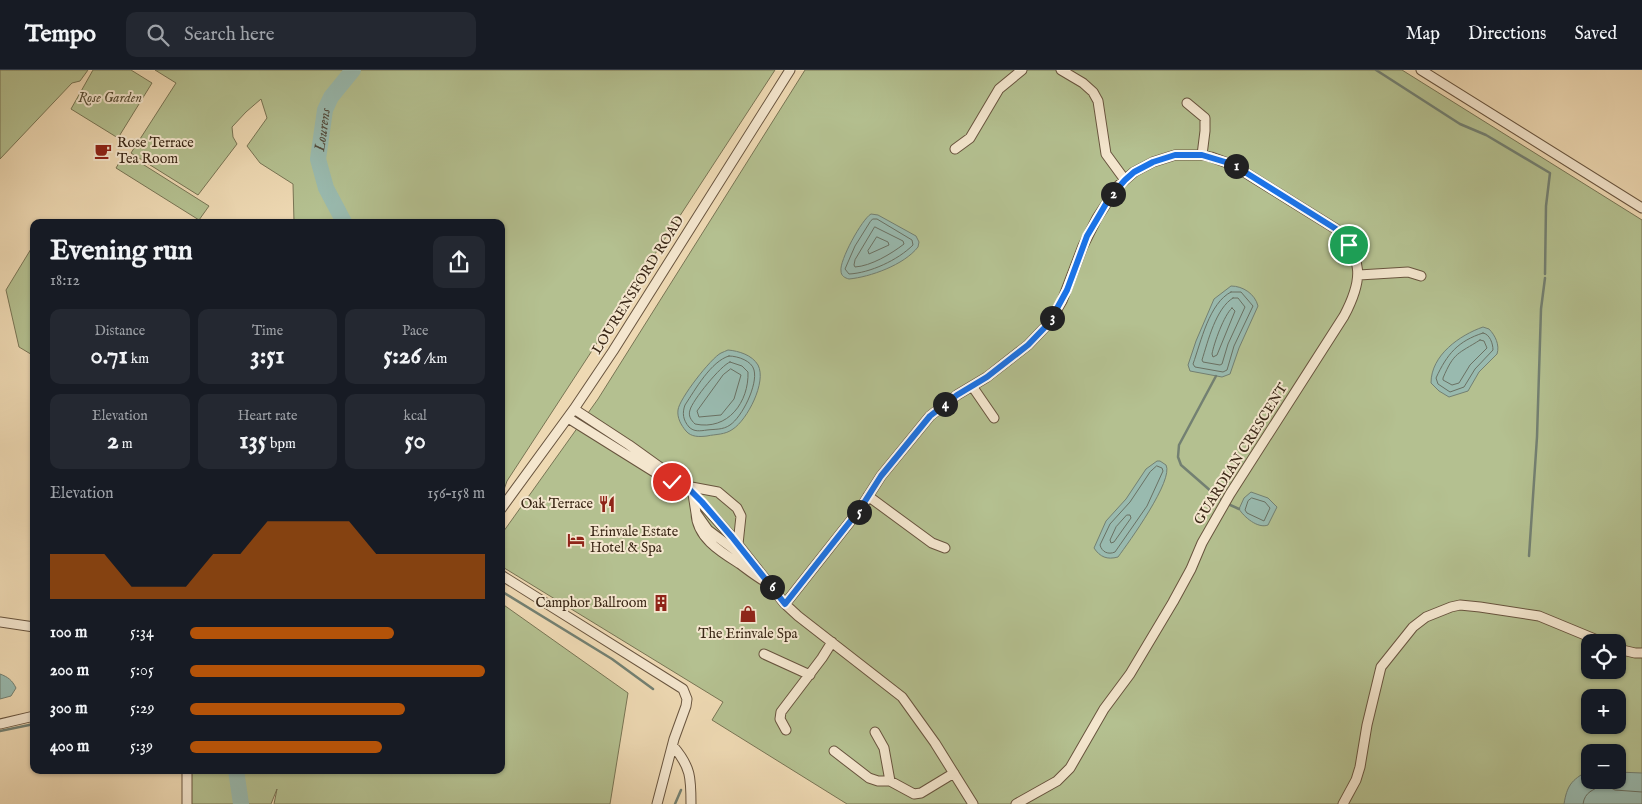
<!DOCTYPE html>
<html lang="en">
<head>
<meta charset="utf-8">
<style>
	:root { --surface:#171b24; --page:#242831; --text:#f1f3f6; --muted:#9ea1a6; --line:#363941; --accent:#b45309 }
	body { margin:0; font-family:"IM FELL English",serif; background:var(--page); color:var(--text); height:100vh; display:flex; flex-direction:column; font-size:19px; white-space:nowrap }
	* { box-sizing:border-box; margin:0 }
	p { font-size:16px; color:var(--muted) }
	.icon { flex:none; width:28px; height:28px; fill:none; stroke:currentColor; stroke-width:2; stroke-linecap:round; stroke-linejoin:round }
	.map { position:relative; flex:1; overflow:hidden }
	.drawer { position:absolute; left:30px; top:149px; width:475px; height:555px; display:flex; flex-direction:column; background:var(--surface); border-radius:10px; box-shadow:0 1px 4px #0004 }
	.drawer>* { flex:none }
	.fabs { position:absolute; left:1581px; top:564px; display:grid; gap:10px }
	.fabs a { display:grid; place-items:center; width:45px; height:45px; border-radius:10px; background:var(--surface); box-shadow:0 1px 4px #0004; font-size:25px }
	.pin { position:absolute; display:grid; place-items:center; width:42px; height:42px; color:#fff; margin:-21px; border:2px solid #fff; border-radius:50%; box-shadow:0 1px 5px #0007 }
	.km { position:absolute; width:25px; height:25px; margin:-12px; border-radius:50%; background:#222; color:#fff; font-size:14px; line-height:25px; text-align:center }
	.round { display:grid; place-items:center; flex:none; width:52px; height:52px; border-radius:10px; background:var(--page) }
	.overview { display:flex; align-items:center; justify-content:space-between; height:85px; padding:0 20px }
	h1 { font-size:28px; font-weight:800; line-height:38px }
	.metrics { display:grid; grid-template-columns:repeat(3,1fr); gap:8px; height:85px; padding:5px 20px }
	.metrics div { display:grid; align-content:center; border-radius:10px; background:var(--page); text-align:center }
	.metrics b { font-size:25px; font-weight:800 }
	.metrics small { font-size:14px; font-weight:400 }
	.metrics p { font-size:14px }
	.chart { height:140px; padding:10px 20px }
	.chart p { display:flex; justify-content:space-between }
	.chart svg { width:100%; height:90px; margin-top:5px; fill:var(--accent); opacity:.7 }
	ul { padding:0 20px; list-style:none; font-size:16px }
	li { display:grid; grid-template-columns:80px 60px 1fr; align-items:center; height:38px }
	li i { height:12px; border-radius:6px; background:var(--accent) }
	header { display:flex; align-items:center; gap:30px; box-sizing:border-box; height:70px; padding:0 25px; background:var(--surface); border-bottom:1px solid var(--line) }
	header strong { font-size:24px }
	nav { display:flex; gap:28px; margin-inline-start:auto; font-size:18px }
	.search { width:350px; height:45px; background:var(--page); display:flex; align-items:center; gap:12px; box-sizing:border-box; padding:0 18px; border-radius:10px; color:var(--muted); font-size:19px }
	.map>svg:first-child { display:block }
	.green { fill:#b4c090; stroke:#787454; fill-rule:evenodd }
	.water { fill:#99baaf; stroke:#738072 }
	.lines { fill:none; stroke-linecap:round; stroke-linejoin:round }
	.shore { stroke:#6a7163; stroke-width:1 }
	.stream { stroke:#738072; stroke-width:2.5 }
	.river { stroke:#99baaf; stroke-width:16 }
	.street-casing { stroke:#68543e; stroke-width:11 }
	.street { stroke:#f4e6ce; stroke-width:9 }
	.route-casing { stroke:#fff; stroke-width:10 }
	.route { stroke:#1a73e8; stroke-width:6 }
	.labels { text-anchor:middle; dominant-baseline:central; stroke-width:4; stroke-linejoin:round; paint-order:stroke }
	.park-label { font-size:14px; font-style:italic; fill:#594e35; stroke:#f4e6ce }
	.poi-label { font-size:14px; fill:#3b2817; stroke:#f4e6ce; text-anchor:start }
	.street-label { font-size:14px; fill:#3b2817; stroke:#f4e6ce }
	.water-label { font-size:15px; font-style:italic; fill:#524c3d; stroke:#f4e6ce }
</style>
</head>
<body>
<header>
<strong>Tempo</strong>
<div class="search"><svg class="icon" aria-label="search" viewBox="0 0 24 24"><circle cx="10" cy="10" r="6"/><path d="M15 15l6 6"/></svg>Search here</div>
<nav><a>Map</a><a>Directions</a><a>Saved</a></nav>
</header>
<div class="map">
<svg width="1642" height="734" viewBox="0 0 1642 734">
	<rect width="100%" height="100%" fill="#eed9b3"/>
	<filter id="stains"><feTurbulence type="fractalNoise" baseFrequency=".004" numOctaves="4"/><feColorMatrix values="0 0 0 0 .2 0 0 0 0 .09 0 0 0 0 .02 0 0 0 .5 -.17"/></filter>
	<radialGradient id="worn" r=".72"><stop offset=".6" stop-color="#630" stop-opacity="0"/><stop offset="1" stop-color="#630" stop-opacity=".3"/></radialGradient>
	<path class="green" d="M0 0H88L80 11 72 13 0 89Z
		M93 0H131L152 13 118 68 71 39Z
		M155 0H775L507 411 501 428V152H294L293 114 260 93 247 76 267 48 261 29 246 42 232 57 233 67 237 74 198 125 131 83 176 13Z
		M805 0H1402L1642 150V734H847L712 650 723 632 501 496V465L598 329ZM1590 572H1618V600H1590ZM1590 628H1618V655H1590ZM1590 682H1618V710H1590Z
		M125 83 209 136 199 150 116 98Z
		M34 174V286L19 277 6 220Z
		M501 533 628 623 610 734H274L277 719 271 734H190L188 706 178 700H501Z"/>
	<path class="water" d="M871 144 878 145 916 166 919 172 918 177C904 195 870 207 849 209 845 208 841 206 841 201 839 191 862 149 871 144Z
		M1231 216C1243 216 1255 224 1258 236L1239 278 1230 304 1222 307 1190 301 1188 295 1196 271 1214 229Z
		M1483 257 1489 259C1495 265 1500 275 1497 284L1479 302 1468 321 1449 327 1439 321 1431 313C1431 285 1460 265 1483 257Z
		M728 280C739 281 752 285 758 295 767 312 747 350 733 359 725 365 716 364 707 366 699 367 691 367 686 361 681 355 677 348 678 340 679 329 711 288 721 283 723 282 726 281 728 280Z
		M1157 391H1160L1166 395C1174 410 1129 472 1118 487 1107 490 1100 487 1094 478L1106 451 1126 429 1146 399Z
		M1251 422 1268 428 1277 437 1268 455C1258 459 1244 447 1239 439L1244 428Z
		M0 604C8 607 12 610 16 618L11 626 0 629Z
		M1588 701H1590V710H1618V702L1642 703V734H1564C1567 716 1571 710 1588 701Z"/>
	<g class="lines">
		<path class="shore" d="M873 149H877L912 170 913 175C898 190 870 203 849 204L845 199 855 176 870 152Z
			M875 157 903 171 904 174C891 184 871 196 855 197L854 195 855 190Z
			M877 167 888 172 889 175 869 184 868 181Z
			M1231 222H1241L1253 236 1234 276 1227 300 1223 302 1195 297 1193 294C1201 272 1209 233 1231 222Z
			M1233 228H1238L1245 237 1228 274 1222 294 1220 295 1203 292 1202 290C1208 271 1216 238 1233 228Z
			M1232 238 1235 241 1217 285 1213 287 1212 284C1214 273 1224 245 1232 238Z
			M1483 263C1490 264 1493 274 1493 280L1475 299 1464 317 1450 322 1438 314 1436 308C1447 284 1458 271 1483 263Z
			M1480 270 1484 271 1487 278 1470 295 1459 313 1452 315 1443 310V308C1454 282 1458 284 1480 270Z
			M729 286C738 286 752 291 754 300 758 315 742 347 730 355 723 360 715 359 707 360 700 361 694 362 689 357 683 350 682 343 685 335 695 320 711 291 729 286Z
			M730 292 742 296 748 302C749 332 728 361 695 354 691 350 688 346 690 340 692 331 721 295 730 292Z
			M731 299 741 305 734 329 721 345 699 347 697 341 723 305Z
			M1157 396 1162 398 1163 401 1147 436 1115 482C1108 485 1102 482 1100 475L1110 454 1130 432 1150 402Z
			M1252 428 1265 432 1270 438 1264 451 1247 443 1245 440 1248 431Z
			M1127 445H1130L1131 448 1114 472 1111 473 1110 470 1116 457Z
			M1583 734C1585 721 1593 721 1603 714L1615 720 1642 722"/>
		<path class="stream" d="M1376 0 1460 54 1486 65 1550 103 1546 136 1545 204
			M1216 306 1179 375 1178 387 1181 395 1220 429
			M1228 434 1239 439
			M1529 486 1537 367 1541 239 1545 208
			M501 521 612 589 653 619
			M0 661 34 654
			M675 734 681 720"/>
		<g class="river">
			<path id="s1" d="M344 152 326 118 318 89 325 40 331 27 353 0"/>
			<path d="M236 700 241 734"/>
		</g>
		<g class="street-casing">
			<path id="street" d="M1061 0 1083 13 1093 22 1098 31 1106 84 1125 110
				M1421 0 1642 138
				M1187 33 1205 48V61L1202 85
				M955 79 970 68 999 19 1022 0
				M1359 205 1408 202 1421 206
				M972 316 994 348
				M574 339 629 375 686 416 732 467 785 534 798 546 902 627 935 673 973 734
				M568 348 664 408 672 412 680 413
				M686 416 718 422 737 438 741 446 738 474
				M693 424 696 443 708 460 748 490
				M868 426 932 473 945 478
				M501 439 574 339 613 281 790 0
				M696 443C697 468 721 482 740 494 748 500 757 507 766 512
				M501 505 683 619 687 629 686 636 674 669 657 734
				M785 534 860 439 881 406 930 346 957 325 987 307 1028 275 1049 253 1062 231 1083 176 1097 148 1118 116 1134 102 1153 92 1175 85H1202L1211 87 1233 95 1336 159C1364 190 1363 210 1344 246L1230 424 1202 473 1191 499 1173 532 1130 604 1104 639 1070 698 1057 711 1016 734
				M0 552 34 557
				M1618 579 1635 583H1642
				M764 584 810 605
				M0 654 34 646
				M786 660 780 649 781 642 822 588 832 572
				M875 662 884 678 890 711
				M673 676C691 697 691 708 691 734
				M834 681 869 708 878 711H890L914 724 921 723 954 703
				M187 734V700
				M1343 734 1356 710 1360 697 1367 655 1381 597 1413 557 1426 547 1451 537 1460 535 1480 537 1539 546 1602 572"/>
		</g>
		<use href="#street" class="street"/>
	</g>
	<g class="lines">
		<g class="route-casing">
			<path id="route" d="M672 412 680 413 686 416 702 432 732 467 785 534 860 439 881 406 930 346 957 325 987 307 1028 275 1049 253 1067 220 1087 166 1110 127 1125 110 1134 102 1153 92 1175 85H1202L1232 94 1336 159 1349 175"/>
		</g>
		<use href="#route" class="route"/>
	</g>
	<defs>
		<g id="cafe-bare" transform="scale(1.35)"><path d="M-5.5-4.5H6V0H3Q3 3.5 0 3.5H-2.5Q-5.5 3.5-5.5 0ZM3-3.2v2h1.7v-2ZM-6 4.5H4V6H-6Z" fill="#8f2418" stroke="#f4e6ce" stroke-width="2.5" paint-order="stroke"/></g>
		<g id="restaurant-bare" transform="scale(1.35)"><path d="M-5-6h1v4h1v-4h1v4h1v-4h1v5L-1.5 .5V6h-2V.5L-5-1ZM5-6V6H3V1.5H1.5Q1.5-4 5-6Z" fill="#8f2418" stroke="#f4e6ce" stroke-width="2.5" paint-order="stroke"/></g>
		<g id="hotel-bare" transform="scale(1.35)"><path d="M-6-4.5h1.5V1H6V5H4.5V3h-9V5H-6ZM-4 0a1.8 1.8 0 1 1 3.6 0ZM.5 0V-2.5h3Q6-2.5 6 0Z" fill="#8f2418" stroke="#f4e6ce" stroke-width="2.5" paint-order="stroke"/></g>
		<g id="building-bare" transform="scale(1.35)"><path d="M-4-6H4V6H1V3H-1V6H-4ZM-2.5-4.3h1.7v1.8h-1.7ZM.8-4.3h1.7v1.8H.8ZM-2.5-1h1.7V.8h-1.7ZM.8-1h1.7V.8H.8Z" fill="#8f2418" stroke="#f4e6ce" stroke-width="2.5" paint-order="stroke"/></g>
		<g id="shop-bare" transform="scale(1.35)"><path d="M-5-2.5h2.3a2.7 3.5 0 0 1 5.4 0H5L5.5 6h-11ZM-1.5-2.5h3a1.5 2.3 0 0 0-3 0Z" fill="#8f2418" stroke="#f4e6ce" stroke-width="2.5" paint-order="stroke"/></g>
	</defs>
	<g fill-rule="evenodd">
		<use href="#cafe-bare" x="103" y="81"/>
		<use href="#restaurant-bare" x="607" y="434"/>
		<use href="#hotel-bare" x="576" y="470"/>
		<use href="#building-bare" x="661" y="533"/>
		<use href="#shop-bare" x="748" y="544"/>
	</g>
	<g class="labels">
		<g class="park-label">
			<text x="110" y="28">Rose Garden</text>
		</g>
		<g class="poi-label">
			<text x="117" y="73">Rose Terrace<tspan x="117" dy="16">Tea Room</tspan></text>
			<text x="593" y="434" text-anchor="end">Oak Terrace</text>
			<text x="590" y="462">Erinvale Estate<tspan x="590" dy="16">Hotel &amp; Spa</tspan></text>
			<text x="647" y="533" text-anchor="end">Camphor Ballroom</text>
			<text x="748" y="564" text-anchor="middle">The Erinvale Spa</text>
		</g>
		<g class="street-label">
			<text transform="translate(638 215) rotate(-58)">LOURENSFORD ROAD</text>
			<text transform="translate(1241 384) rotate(-58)">GUARDIAN CRESCENT</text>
		</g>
		<g class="water-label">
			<text stroke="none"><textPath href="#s1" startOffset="98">Lourens</textPath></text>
		</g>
	</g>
	<rect width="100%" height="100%" filter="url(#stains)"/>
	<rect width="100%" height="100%" fill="url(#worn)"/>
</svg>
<div class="fabs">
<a><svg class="icon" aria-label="locate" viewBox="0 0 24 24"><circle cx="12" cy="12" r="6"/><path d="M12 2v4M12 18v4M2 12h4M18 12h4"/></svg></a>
<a>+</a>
<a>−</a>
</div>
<div class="pin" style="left:1349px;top:175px;background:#1e9e55"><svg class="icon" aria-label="arrive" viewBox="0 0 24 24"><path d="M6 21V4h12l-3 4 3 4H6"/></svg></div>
<div class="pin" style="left:672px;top:412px;background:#d93025"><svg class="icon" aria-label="check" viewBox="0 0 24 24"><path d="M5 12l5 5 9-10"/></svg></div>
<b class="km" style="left:1236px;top:96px">1</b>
<b class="km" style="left:1113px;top:124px">2</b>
<b class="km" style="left:1052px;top:248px">3</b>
<b class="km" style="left:945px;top:334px">4</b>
<b class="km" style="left:859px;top:442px">5</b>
<b class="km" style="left:772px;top:517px">6</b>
<section class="drawer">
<div class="overview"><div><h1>Evening run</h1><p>18:12</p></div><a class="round"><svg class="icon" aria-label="share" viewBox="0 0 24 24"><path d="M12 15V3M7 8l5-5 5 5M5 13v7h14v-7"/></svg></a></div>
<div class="metrics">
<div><p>Distance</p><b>0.71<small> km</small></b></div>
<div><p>Time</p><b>3:51</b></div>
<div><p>Pace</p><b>5:26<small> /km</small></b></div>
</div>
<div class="metrics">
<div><p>Elevation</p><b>2<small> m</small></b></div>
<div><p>Heart rate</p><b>135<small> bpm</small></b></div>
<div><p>kcal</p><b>50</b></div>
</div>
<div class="chart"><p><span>Elevation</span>156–158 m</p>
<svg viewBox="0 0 160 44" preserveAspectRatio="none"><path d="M0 44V22L10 22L20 22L30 38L40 38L50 38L60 22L70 22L80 6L90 6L100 6L110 6L120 22L130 22L140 22L150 22L160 22V44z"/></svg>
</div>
<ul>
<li><b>100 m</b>5:34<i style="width:69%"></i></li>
<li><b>200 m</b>5:05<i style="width:100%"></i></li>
<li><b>300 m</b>5:29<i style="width:73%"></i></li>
<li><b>400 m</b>5:39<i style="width:65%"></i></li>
</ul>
</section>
</div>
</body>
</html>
